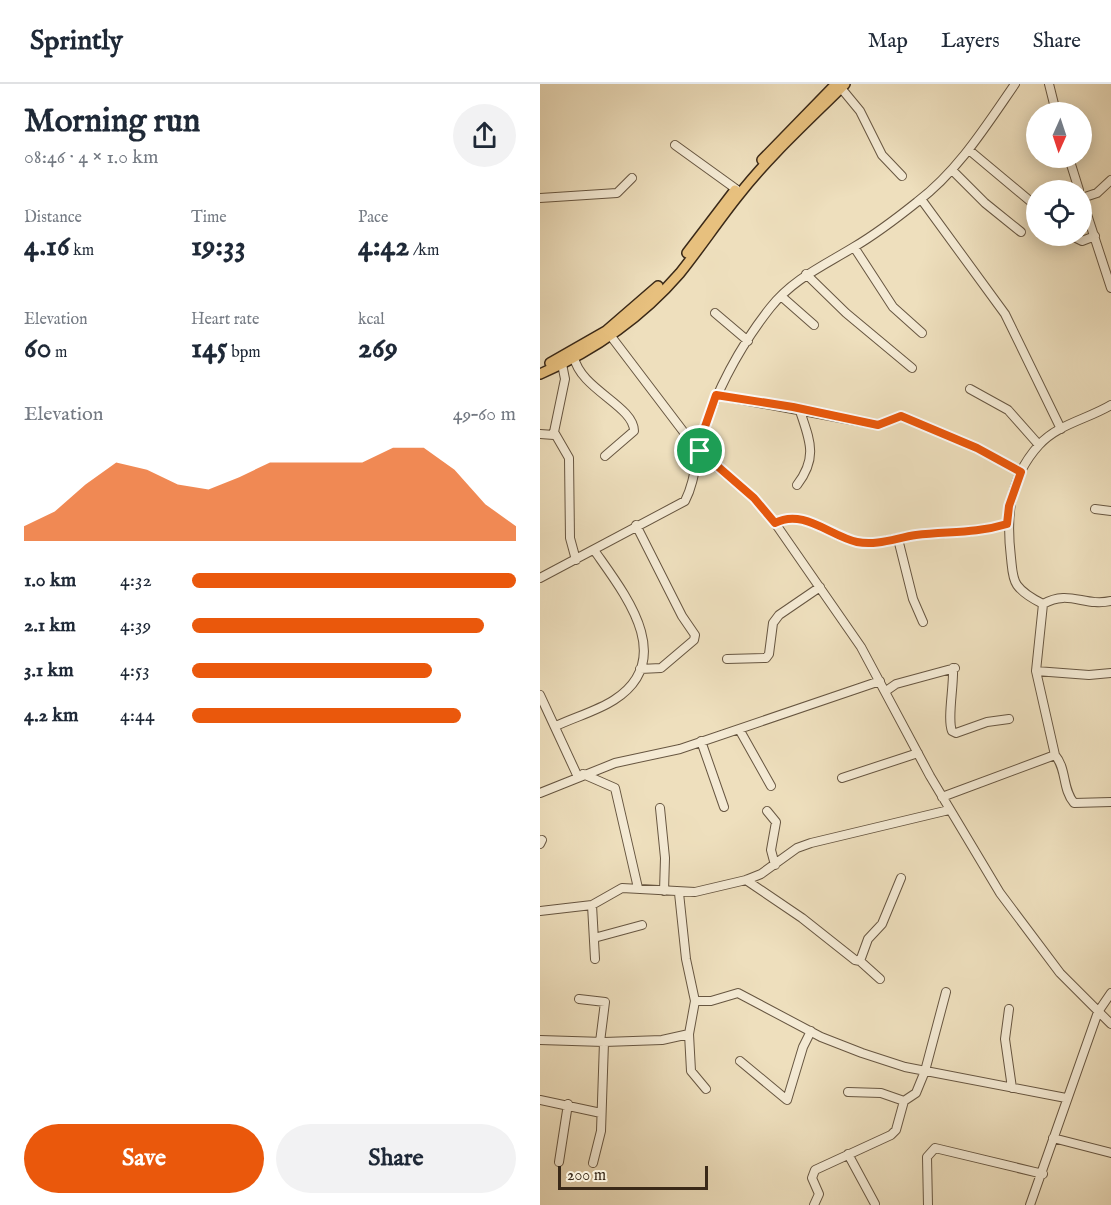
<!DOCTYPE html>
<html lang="en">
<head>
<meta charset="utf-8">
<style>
	:root { --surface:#fff; --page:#f2f2f3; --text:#1f2937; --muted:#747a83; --line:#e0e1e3; --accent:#ea580c }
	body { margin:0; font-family:"IM FELL English",serif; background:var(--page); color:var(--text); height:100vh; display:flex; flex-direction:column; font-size:22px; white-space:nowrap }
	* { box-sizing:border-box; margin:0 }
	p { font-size:20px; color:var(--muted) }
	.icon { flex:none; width:33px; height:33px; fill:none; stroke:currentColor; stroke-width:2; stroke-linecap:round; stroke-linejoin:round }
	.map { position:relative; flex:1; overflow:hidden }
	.side { display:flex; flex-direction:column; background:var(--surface); width:540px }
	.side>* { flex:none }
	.needle { width:39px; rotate:183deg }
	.buttons { position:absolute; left:486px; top:18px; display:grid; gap:12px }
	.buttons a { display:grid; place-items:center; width:66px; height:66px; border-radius:50%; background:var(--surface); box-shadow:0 3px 15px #0003; font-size:30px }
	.scale { position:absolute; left:18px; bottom:15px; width:150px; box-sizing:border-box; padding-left:6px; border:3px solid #3a2918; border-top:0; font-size:16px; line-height:21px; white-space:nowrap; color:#3a2918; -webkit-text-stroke:4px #f4ead4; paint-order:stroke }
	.pin { position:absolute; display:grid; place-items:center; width:51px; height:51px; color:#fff; margin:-26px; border:3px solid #fff; border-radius:50%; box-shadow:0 2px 6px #0007 }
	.round { display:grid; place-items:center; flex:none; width:63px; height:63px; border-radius:32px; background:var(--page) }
	.head { display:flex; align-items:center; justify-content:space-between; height:102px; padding:0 24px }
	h1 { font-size:33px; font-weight:700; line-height:45px }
	.stats { display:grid; grid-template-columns:repeat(3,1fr); gap:9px; height:102px; padding:6px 24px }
	.stats div { display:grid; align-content:center }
	.stats b { font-size:30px; font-weight:700 }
	.stats small { font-size:16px; font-weight:400 }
	.stats p { font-size:16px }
	.chart { height:168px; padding:12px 24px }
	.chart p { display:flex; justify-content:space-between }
	.chart svg { width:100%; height:108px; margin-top:6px; fill:var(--accent); opacity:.7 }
	.primary-button { display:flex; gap:12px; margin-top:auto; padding:12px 24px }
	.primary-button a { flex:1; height:69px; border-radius:36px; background:var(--accent); color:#fff; font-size:24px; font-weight:700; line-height:69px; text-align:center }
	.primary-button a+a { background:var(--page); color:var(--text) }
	ul { padding:0 24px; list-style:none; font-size:20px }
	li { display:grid; grid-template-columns:96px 72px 1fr; align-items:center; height:45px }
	li i { height:15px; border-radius:8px; background:var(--accent) }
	header { display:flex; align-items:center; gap:36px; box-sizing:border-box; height:84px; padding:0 30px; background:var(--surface); border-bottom:2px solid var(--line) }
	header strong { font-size:28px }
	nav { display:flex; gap:33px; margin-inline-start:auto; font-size:21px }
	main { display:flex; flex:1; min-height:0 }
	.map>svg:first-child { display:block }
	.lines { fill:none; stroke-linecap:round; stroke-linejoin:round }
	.minor-casing { stroke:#675641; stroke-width:10 }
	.major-casing { stroke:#3a2918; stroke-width:12 }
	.minor { stroke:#f4ead4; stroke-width:8 }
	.major { stroke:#e7c07e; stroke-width:9 }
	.route-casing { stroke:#fff; stroke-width:12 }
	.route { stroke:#ea580c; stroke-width:8 }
</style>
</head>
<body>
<header>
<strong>Sprintly</strong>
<nav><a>Map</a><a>Layers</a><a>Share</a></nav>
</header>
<main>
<section class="side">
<div class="head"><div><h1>Morning run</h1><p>08:46 · 4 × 1.0 km</p></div><a class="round"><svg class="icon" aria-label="share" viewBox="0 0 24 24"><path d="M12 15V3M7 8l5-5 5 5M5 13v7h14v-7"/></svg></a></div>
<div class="stats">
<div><p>Distance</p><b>4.16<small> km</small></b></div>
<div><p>Time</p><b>19:33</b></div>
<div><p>Pace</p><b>4:42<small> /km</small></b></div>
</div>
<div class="stats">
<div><p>Elevation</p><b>60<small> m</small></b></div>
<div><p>Heart rate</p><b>145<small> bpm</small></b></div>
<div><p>kcal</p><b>269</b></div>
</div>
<div class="chart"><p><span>Elevation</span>49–60 m</p>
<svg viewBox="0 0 160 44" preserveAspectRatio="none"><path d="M0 44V38L10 32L20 21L30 12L40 15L50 21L60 23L70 18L80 12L90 12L100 12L110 12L120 6L130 6L140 15L150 29L160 38V44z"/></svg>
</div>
<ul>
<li><b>1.0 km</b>4:32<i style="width:100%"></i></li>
<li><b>2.1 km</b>4:39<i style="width:90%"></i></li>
<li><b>3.1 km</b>4:53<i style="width:74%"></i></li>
<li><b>4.2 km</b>4:44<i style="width:83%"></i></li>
</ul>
<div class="primary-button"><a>Save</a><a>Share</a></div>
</section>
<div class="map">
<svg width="571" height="1121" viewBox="0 0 571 1121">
	<rect width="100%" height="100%" fill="#eedfbd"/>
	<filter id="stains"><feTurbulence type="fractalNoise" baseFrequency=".00333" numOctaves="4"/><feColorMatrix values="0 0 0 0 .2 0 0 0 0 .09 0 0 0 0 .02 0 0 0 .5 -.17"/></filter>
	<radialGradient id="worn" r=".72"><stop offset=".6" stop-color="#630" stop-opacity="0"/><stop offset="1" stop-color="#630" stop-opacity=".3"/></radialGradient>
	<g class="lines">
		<g class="minor-casing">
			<path id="minor" d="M509 0 516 28
				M301 4 320 27 342 71 362 92
				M135 61 196 105
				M429 66 496 122
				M529 74 539 106
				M412 86 445 119 481 148
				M0 114 77 109 92 94
				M542 114 557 109 571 96
				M381 115 465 230 521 345
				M542 115 571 204
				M532 152 542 157 555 152
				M314 163 353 223 382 249
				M266 190 306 229 372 284
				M241 212 274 241
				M175 229 208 257
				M70 251 149 355 165 373 214 414 235 439 321 563 390 692 460 809 520 889 571 940
				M34 273C40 305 94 322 94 347L65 372
				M22 280 25 295 14 348 29 374 30 454 36 476
				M430 305 468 326 499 361
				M176 311 338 341 361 332 437 364 481 388
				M571 321C548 335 518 340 499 361 469 394 466 432 471 474 472 482 472 494 477 501 482 508 495 516 503 520 529 505 544 523 571 517
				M0 350 14 351
				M257 401C279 372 269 355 259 324
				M555 425 571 427
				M235 439C262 424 290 453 317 458 337 462 356 453 376 451 408 448 434 450 467 440
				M96 441 142 532 155 551 154 556 121 584 100 585
				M358 455 373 515 383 538
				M0 494 145 417C156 396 155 373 162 351 177 306 201 261 230 224 253 195 283 182 314 163 336 150 357 134 377 118 418 87 446 42 475 0
				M503 520 496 587 549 591 571 589
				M187 575 226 574 229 570 233 539 239 531 280 503
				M413 584C414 602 407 635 412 647L416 649 447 638 469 635
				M346 607 356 600 415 584
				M0 611 38 693
				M16 642C35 633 57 627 74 616 138 575 84 509 54 466
				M199 645 231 702
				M161 657 184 723
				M515 671C527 685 522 705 534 719L571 718
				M43 690 75 704 98 804
				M302 694 378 669
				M0 709 75 679 140 665 340 597
				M402 713 515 671 496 587
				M120 724 125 774 124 807
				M227 727 236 738 231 766 235 781
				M0 760 2 756
				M206 796 262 834 315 876 320 877 340 895
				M139 809 146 875 155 917
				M52 821 55 875
				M0 827 52 821 82 804 155 808 206 796 221 790 257 764 271 759 409 726
				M54 854 102 841
				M320 877 328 855 342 840 361 794
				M39 915 65 918 60 958
				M469 925 465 955 472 1004
				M0 956 64 958 122 956 149 950
				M200 977 247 1016 263 963 271 947
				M166 1005 151 987 149 950 155 917H171L198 909 281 953 322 969 365 983 526 1014
				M308 1008 341 1009 364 1017
				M0 1016 61 1029
				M513 1054 571 1069
				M308 1070 335 1120
				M19 1078 28 1020
				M53 1079 61 1047 64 958
				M274 1121 279 1110 272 1094 275 1086 351 1051 356 1046 364 1017 376 1009 385 987 406 908
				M388 1121 387 1073 395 1064 503 1090
				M490 1121 558 928 571 909"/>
		</g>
		<g class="major-casing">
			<path id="major" d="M222 76 296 0
				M147 169 195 106
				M10 279 66 247 118 202
				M0 290C53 267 102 233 140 189 160 164 178 137 198 112 229 72 269 36 305 0"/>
		</g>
		<use href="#minor" class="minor"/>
		<use href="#major" class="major"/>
	</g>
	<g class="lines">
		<g class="route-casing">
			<path id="route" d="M176 311 253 323 338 341 361 332 437 364 481 388 469 422 467 440C434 450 408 447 376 451 356 454 337 462 317 458 290 452 263 424 235 439L214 414 160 367V357Z"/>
		</g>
		<use href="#route" class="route"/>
	</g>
	<rect width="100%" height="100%" filter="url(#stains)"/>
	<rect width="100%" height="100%" fill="url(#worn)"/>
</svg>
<div class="buttons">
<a><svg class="needle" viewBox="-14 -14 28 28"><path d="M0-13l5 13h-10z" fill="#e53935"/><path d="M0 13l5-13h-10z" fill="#747a83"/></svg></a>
<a><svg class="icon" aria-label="locate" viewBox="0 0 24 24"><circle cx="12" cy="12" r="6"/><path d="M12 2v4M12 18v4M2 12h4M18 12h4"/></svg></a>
</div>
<div class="scale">200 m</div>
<div class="pin" style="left:160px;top:367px;background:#1e9e55"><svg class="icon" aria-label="arrive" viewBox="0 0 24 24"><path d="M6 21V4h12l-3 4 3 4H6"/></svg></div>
</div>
</main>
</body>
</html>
